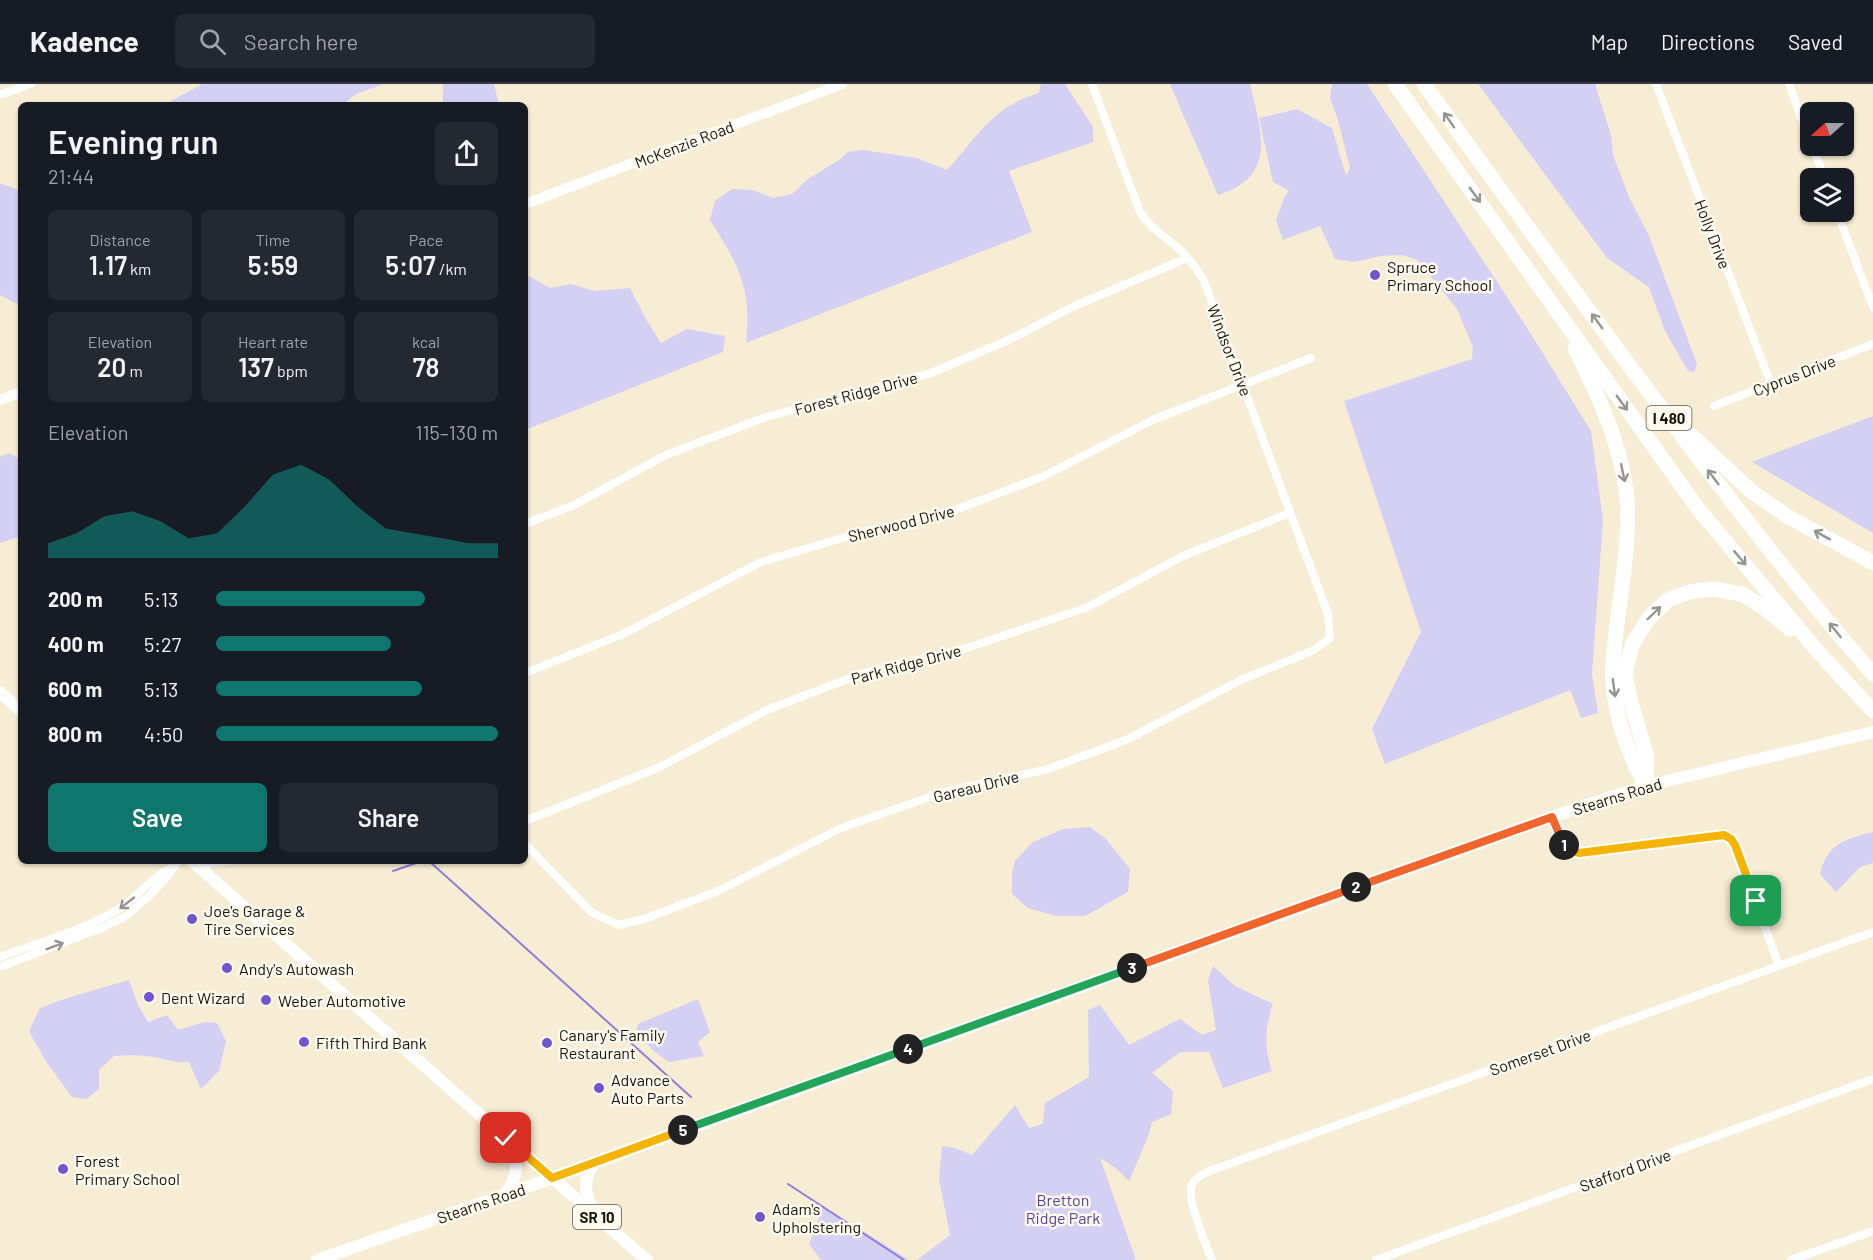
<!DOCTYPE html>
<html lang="en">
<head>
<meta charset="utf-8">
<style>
	:root { --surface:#171b24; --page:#242831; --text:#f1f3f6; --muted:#9ea1a6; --line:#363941; --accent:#0f766e }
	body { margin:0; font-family:Barlow,sans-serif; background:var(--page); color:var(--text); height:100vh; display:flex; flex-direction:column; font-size:22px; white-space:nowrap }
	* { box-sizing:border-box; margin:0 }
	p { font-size:20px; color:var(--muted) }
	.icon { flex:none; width:33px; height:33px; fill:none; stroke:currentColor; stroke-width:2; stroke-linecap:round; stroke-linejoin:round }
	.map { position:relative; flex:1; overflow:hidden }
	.panel { position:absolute; left:18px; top:18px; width:510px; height:762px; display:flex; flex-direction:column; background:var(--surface); border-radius:9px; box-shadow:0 2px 4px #0004 }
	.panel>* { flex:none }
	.needle { width:39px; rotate:249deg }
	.controls { position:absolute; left:1800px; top:18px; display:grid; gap:12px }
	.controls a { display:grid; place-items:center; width:54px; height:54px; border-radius:9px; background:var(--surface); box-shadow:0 2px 4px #0004; font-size:30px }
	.pin { position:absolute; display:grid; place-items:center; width:51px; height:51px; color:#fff; margin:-26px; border-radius:12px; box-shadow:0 3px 9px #0006 }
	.km { position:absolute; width:30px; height:30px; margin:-15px; border-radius:50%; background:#222; color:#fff; font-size:16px; line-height:30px; text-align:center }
	.round { display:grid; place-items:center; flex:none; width:63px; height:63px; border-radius:9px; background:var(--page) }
	.head { display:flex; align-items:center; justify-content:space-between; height:102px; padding:0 30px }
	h1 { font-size:33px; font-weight:600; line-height:45px }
	.stats { display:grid; grid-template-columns:repeat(3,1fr); gap:9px; height:102px; padding:6px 30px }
	.stats div { display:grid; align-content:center; border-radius:9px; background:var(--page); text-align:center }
	.stats b { font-size:26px; font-weight:600 }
	.stats small { font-size:16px; font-weight:400 }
	.stats p { font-size:16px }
	.chart { height:168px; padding:12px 30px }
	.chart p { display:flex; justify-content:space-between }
	.chart svg { width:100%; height:108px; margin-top:6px; fill:var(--accent); opacity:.7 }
	.button { display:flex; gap:12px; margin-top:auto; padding:12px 30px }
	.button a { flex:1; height:69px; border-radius:9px; background:var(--accent); color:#fff; font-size:24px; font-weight:600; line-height:69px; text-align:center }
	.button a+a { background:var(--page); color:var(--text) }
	ul { padding:0 30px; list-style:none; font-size:20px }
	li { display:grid; grid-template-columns:96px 72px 1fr; align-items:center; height:45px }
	li i { height:15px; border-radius:8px; background:var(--accent) }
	header { display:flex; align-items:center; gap:36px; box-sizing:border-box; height:84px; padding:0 30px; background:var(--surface); border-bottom:2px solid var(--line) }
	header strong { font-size:28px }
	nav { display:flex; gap:33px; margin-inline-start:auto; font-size:21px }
	.search { width:420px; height:54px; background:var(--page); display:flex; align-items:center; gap:15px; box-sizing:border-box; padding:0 21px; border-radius:9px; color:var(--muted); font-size:22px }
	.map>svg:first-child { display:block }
	.green { fill:#d4d0f4 }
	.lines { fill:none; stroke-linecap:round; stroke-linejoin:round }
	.stream { stroke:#8e7fd7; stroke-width:2 }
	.minor { stroke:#fff; stroke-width:8 }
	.tertiary { stroke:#fff; stroke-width:10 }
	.primary { stroke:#fff; stroke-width:12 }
	.motorway { stroke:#fff; stroke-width:15 }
	.oneway { stroke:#979591 }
	.split-1-casing { stroke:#fff; stroke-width:12 }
	.split-2-casing { stroke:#fff; stroke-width:12 }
	.split-3-casing { stroke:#fff; stroke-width:12 }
	.split-4-casing { stroke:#fff; stroke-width:12 }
	.split-5-casing { stroke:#fff; stroke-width:12 }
	.split-6-casing { stroke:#fff; stroke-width:12 }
	.split-1 { stroke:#f5b400; stroke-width:8 }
	.split-2 { stroke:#f0652b; stroke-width:8 }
	.split-3 { stroke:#f0652b; stroke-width:8 }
	.split-4 { stroke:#22a559; stroke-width:8 }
	.split-5 { stroke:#22a559; stroke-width:8 }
	.split-6 { stroke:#f5b400; stroke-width:8 }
	.poi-dot { fill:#7254ce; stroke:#fefaf0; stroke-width:2 }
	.labels { text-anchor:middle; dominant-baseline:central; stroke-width:5; stroke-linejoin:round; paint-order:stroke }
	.shield { fill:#fefaf0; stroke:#5c5850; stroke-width:1.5 }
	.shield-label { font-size:15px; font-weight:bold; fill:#17130b }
	.street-label { font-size:16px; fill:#17130b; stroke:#fefaf0 }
	.poi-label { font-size:16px; fill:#17130b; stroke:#fefaf0; text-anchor:start }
	.park-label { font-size:16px; fill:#593fa7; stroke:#fefaf0 }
</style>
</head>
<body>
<header>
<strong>Kadence</strong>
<div class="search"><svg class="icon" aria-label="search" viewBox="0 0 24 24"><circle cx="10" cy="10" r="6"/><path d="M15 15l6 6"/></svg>Search here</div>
<nav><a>Map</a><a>Directions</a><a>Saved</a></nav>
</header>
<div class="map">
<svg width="1873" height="1176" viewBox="0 0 1873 1176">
	<rect width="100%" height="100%" fill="#f7ecd4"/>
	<path class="green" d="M202 0H384L356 10 343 21H164Z
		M443 0H494L499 21H443Z
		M1041 0H1065L1093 43V58L1009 87 1032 148 746 259C752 204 739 182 710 136L715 117 732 105 753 106 773 114 792 110 808 95 839 76 848 68 863 66 917 74 947 86C968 64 985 35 1013 20 1021 15 1030 12 1039 9Z
		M1170 0H1250C1261 47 1278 93 1218 111Z
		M1332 0H1367L1524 239 1591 347 1603 436 1592 590 1598 629 1581 634 1570 606 1385 680 1372 645 1421 548 1344 317 1472 275 1473 263 1457 225 1417 176 1403 171 1381 172 1354 178 1335 175 1320 142 1283 156 1276 136 1285 112 1289 107 1273 98 1259 34 1297 25 1332 44 1346 92 1350 84 1338 36 1330 14Z
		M1478 0H1595L1611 51 1613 71 1629 113 1649 152 1697 280 1694 288 1688 287 1665 247 1649 203 1607 174Z
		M0 99 21 107V219H15L0 211Z
		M525 190 550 204 571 200 595 207 630 204 647 237 661 259 687 245 725 252 723 268 525 346Z
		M1873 332V449L1752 378Z
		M9 369 21 376V452L0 459V373Z
		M1090 743 1106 755 1130 785 1128 808 1085 832H1056L1028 824 1012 810V788L1015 777 1033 758 1063 745Z
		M1873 748V779L1860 783 1836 808 1820 790C1827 760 1845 755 1873 748Z
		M1213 882 1235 902 1273 920C1265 941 1264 966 1272 987L1223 1004 1209 968H1180L1152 989 1173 1007 1171 1030 1152 1038 1148 1053 1129 1097 1117 1085 1100 1074 1136 1176H917L950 1151 939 1095 942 1062 955 1064 972 1071 1015 1021 1029 1044 1043 1040 1045 1019 1089 993 1088 926 1100 921 1129 961 1180 935 1202 951 1216 946 1208 897Z
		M129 896 138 921 148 938 167 931 178 946 205 938 217 939 226 957 219 987 201 1005 189 978C175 979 168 976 154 973 141 971 127 971 114 972L99 986V1005L87 1015 72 1013 45 976 29 947 40 924C69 912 99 905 129 896Z
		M698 915 710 948 698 958 704 972 669 978 655 968 636 949 638 940Z
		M823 1122 909 1176H821L809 1160Z"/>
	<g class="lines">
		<path class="stream" d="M429 777 691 1013
			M393 787 422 777
			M788 1100 904 1176"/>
		<path class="minor" d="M1656 0 1771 300
			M1789 0 1810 57
			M0 11 31 0
			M1812 62 1825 94
			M1837 128 1873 223
			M1714 322 1873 260
			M525 440 574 421 666 371 766 333 931 289 1013 254 1070 224 1187 174
			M525 589 623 550 761 478 863 448 947 429 1042 393 1155 335 1311 274
			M1552 733C1559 751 1559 763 1579 769L1723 751 1731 755 1735 761 1779 882
			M525 737 660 683 769 625 864 589 964 565 1088 523 1183 472 1290 429
			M525 760 591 828 618 841 644 835 718 807 841 744 947 707 1045 686 1126 656 1241 596 1312 567 1330 554 1328 530 1204 197C1197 185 1188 173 1178 164 1163 151 1151 145 1140 128L1092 0
			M200 783 211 779 229 777
			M0 873C37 859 84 846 117 826 137 814 152 792 173 783
			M0 883 104 843 126 832 150 811 168 792 178 777
			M1212 1176C1206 1161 1188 1118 1191 1104 1192 1096 1200 1092 1207 1088L1873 848
			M1376 1176 1873 995
			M1791 1176 1873 1147"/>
		<path class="tertiary" d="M525 120 842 0
			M0 316 21 308"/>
		<path class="primary" d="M0 608 21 627
			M192 777 506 1054 647 1176
			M505 1110C516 1096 521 1076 510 1060
			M594 1127C584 1111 582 1092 596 1078
			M317 1176 533 1101 1580 723 1646 702 1873 648"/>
		<path class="motorway" d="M1395 0 1699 426 1820 570 1873 627
			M1424 0C1484 84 1545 167 1606 250 1692 366 1778 482 1873 590
			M1575 265C1599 313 1622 361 1627 416 1630 458 1621 506 1616 548 1615 564 1611 582 1613 598 1615 633 1629 672 1646 702
			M1690 350 1752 408 1787 432 1873 479
			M1646 702 1647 673 1630 615 1625 590 1632 561 1648 535 1668 516 1689 508 1713 505 1742 510 1763 523 1790 545"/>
	</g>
	<defs><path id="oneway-shaft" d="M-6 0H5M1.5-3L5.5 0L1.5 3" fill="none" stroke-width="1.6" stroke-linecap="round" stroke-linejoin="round" transform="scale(1.5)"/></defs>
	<g class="oneway">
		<use href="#oneway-shaft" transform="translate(1449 36) rotate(-125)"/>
		<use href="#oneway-shaft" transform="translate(1475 111) rotate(54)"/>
		<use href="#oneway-shaft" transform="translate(1597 237) rotate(-126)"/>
		<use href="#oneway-shaft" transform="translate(1622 319) rotate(54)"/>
		<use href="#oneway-shaft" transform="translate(1623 389) rotate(78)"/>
		<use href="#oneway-shaft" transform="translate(1713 393) rotate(-127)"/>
		<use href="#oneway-shaft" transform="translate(1822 451) rotate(-151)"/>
		<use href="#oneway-shaft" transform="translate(1740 474) rotate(50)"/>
		<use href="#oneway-shaft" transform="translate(1654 529) rotate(-44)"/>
		<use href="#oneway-shaft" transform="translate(1835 546) rotate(-129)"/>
		<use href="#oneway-shaft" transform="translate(1614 604) rotate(82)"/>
		<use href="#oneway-shaft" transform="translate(127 819) rotate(142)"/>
		<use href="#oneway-shaft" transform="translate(55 862) rotate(-21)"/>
	</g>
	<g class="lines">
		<g class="split-1-casing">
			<path id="split-1" d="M1564 761 1567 765 1579 769 1724 751 1731 755 1735 761 1756 817"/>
		</g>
		<g class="split-2-casing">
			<path id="split-2" d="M1356 803 1552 733 1564 761"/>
		</g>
		<g class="split-3-casing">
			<path id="split-3" d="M1132 884 1356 803"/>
		</g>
		<g class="split-4-casing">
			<path id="split-4" d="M908 965 1132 884"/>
		</g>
		<g class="split-5-casing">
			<path id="split-5" d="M683 1046 908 965"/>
		</g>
		<g class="split-6-casing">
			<path id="split-6" d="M506 1054 552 1094 683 1046"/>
		</g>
		<use href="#split-1" class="split-1"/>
		<use href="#split-2" class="split-2"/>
		<use href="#split-3" class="split-3"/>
		<use href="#split-4" class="split-4"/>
		<use href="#split-5" class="split-5"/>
		<use href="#split-6" class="split-6"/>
	</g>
	<g class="poi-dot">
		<circle cx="1375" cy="191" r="6"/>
		<circle cx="192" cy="835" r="6"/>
		<circle cx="227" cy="884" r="6"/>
		<circle cx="149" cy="913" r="6"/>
		<circle cx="266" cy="916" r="6"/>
		<circle cx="304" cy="958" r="6"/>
		<circle cx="547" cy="959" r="6"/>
		<circle cx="599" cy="1004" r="6"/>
		<circle cx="63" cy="1085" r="6"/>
		<circle cx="760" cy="1133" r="6"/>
	</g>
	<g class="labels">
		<g class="shield">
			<rect x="1646.5" y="322" width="45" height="24" rx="4.5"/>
			<rect x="573" y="1121" width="48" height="24" rx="4.5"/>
		</g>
		<g class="shield-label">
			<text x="1669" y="334">I 480</text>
			<text x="597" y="1133">SR 10</text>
		</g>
		<g class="street-label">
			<text transform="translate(684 60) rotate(-21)">McKenzie Road</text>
			<text transform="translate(1713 150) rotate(69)">Holly Drive</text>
			<text transform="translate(1230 266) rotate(69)">Windsor Drive</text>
			<text transform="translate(1794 291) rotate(-21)">Cyprus Drive</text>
			<text transform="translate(856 309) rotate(-15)">Forest Ridge Drive</text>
			<text transform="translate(901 439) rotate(-14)">Sherwood Drive</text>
			<text transform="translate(906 580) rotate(-15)">Park Ridge Drive</text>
			<text transform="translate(976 702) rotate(-14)">Gareau Drive</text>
			<text transform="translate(1617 712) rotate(-17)">Stearns Road</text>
			<text transform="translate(1540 968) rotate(-20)">Somerset Drive</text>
			<text transform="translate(1625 1086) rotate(-20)">Stafford Drive</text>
			<text transform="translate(481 1119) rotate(-19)">Stearns Road</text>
		</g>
		<g class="poi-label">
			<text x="1387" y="182">Spruce<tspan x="1387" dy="18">Primary School</tspan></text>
			<text x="204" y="826">Joe's Garage &amp;<tspan x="204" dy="18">Tire Services</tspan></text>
			<text x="239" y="884">Andy's Autowash</text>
			<text x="161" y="913">Dent Wizard</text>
			<text x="278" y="916">Weber Automotive</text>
			<text x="559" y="950">Canary's Family<tspan x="559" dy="18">Restaurant</tspan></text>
			<text x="316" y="958">Fifth Third Bank</text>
			<text x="611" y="995">Advance<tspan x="611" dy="18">Auto Parts</tspan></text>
			<text x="75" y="1076">Forest<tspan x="75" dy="18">Primary School</tspan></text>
			<text x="772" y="1124">Adam's<tspan x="772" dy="18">Upholstering</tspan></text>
		</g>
		<g class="park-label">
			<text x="1063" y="1115">Bretton<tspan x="1063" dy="18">Ridge Park</tspan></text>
		</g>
	</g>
</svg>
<div class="controls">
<a><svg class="needle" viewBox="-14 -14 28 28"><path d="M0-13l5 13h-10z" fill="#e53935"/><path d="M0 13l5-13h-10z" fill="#9ea1a6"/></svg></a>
<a><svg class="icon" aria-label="layers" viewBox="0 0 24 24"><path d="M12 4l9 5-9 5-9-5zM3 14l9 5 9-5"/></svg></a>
</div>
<div class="pin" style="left:1756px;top:817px;background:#1e9e55"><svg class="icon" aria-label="arrive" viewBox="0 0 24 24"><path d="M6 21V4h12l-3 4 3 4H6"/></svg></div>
<div class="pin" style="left:506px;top:1054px;background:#d93025"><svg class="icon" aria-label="check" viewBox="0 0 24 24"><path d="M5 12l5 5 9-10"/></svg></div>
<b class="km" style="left:1564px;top:761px">1</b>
<b class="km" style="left:1356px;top:803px">2</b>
<b class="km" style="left:1132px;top:884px">3</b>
<b class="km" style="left:908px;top:965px">4</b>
<b class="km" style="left:683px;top:1046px">5</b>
<section class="panel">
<div class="head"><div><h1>Evening run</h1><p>21:44</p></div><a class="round"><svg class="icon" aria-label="share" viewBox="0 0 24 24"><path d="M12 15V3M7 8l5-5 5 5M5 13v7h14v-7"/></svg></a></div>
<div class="stats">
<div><p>Distance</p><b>1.17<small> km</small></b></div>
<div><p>Time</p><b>5:59</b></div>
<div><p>Pace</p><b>5:07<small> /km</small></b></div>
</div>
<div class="stats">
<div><p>Elevation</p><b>20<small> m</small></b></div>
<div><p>Heart rate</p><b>137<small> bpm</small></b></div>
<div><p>kcal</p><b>78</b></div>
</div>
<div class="chart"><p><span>Elevation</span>115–130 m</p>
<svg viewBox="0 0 160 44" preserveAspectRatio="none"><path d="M0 44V38L10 34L20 27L30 25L40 29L50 36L60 34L70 23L80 10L90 6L100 12L110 23L120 32L130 34L140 36L150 38L160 38V44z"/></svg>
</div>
<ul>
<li><b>200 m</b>5:13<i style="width:74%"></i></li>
<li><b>400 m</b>5:27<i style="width:62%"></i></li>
<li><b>600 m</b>5:13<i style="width:73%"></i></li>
<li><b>800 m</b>4:50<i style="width:100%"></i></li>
</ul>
<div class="button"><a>Save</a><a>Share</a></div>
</section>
</div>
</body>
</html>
